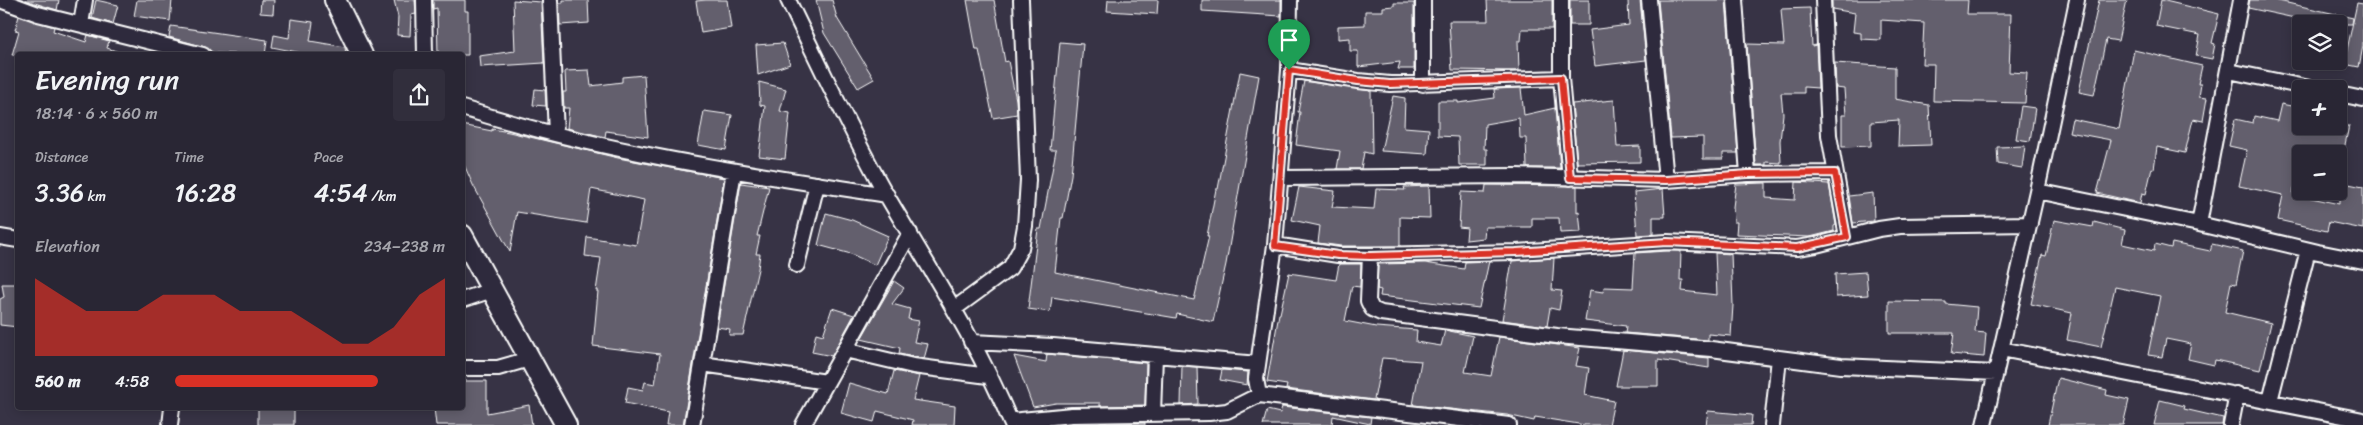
<!DOCTYPE html>
<html lang="en">
<head>
<meta charset="utf-8">
<style>
	:root { --surface:#292634; --page:#312e3c; --text:#f1f3f6; --muted:#a5a5ac; --line:#45434f; --accent:#d93025 }
	body { margin:0; font-family:Sriracha,sans-serif; background:var(--page); color:var(--text); height:100vh; display:flex; flex-direction:column; font-size:19px; white-space:nowrap }
	* { box-sizing:border-box; margin:0 }
	p { font-size:16px; color:var(--muted) }
	.icon { flex:none; width:28px; height:28px; fill:none; stroke:currentColor; stroke-width:2; stroke-linecap:round; stroke-linejoin:round }
	.map { position:relative; flex:1; overflow:hidden }
	.drawer { position:absolute; left:15px; top:52px; width:450px; height:358px; display:flex; flex-direction:column; background:var(--surface); border-radius:5px; box-shadow:0 2px 12px #0003,0 0 0 1px var(--line) }
	.drawer>* { flex:none }
	.controls { position:absolute; left:2292px; top:15px; display:grid; gap:10px }
	.controls a { display:grid; place-items:center; width:55px; height:55px; border-radius:5px; background:var(--surface); box-shadow:0 2px 12px #0003,0 0 0 1px var(--line); font-size:25px }
	.pin { position:absolute; display:grid; place-items:center; width:42px; height:42px; color:#fff; margin:-51px -21px; border-radius:50% 50% 50% 0; rotate:-45deg; box-shadow:0 0 5px #0007 }
	.pin .icon { rotate:45deg }
	.round { display:grid; place-items:center; flex:none; width:52px; height:52px; border-radius:5px; background:var(--page) }
	.headline { display:flex; align-items:center; justify-content:space-between; height:85px; padding:0 20px }
	h1 { font-size:28px; font-weight:600; line-height:38px }
	.figures { display:grid; grid-template-columns:repeat(3,1fr); gap:8px; height:85px; padding:5px 20px }
	.figures div { display:grid; align-content:center }
	.figures b { font-size:25px; font-weight:600 }
	.figures small { font-size:14px; font-weight:400 }
	.figures p { font-size:14px }
	.chart { height:140px; padding:10px 20px }
	.chart p { display:flex; justify-content:space-between }
	.chart svg { width:100%; height:90px; margin-top:5px; fill:var(--accent); opacity:.7 }
	ul { padding:0 20px; list-style:none; font-size:16px }
	li { display:grid; grid-template-columns:80px 60px 1fr; align-items:center; height:38px }
	li i { height:12px; border-radius:6px; background:var(--accent) }
	.map>svg:first-child { display:block }
	.building { fill:#635f6d; stroke:#fff }
	.lines { fill:none; stroke-linecap:round; stroke-linejoin:round }
	.street-casing { stroke:#fff; stroke-width:18 }
	.secondary-casing { stroke:#fff; stroke-width:24 }
	.street { stroke:#2f2a3d; stroke-width:14 }
	.secondary { stroke:#2f2a3d; stroke-width:20 }
	.route-casing { stroke:#fff; stroke-width:10 }
	.route { stroke:#d93025; stroke-width:6 }
</style>
</head>
<body>
<div class="map">
<svg width="2363" height="425" viewBox="0 0 2363 425">
	<rect width="100%" height="100%" fill="#373345"/>
	<filter id="ink" filterUnits="userSpaceOnUse"><feTurbulence type="fractalNoise" baseFrequency=".02" numOctaves="2"/><feDisplacementMap in="SourceGraphic" scale="10" xChannelSelector="R" yChannelSelector="G"/><feConvolveMatrix kernelMatrix="1 2 1 2 8 2 1 2 1" color-interpolation-filters="sRGB"/></filter>
	<g filter="url(#ink)">
		<path class="building" d="M25 0H59L57 10Z
			M96 0 118 5 113 24 92 18Z
			M137 0H172L170 21 134 16Z
			M261 0H274L273 14 260 13Z
			M394 0H415L416 14 411 15 410 36 397 35 398 17Z
			M433 0H465V11H468V55H438L437 8 433 9Z
			M513 0 541 2 544 63 480 67 479 56 515 51Z
			M563 0H588L589 23 560 25 559 3H563Z
			M706 0H727L731 28 701 33 696 1Z
			M816 0H832L837 18 874 79 858 88 824 33Z
			M967 0H994L1005 62 1008 61 1016 100 1017 114 993 118 979 50H976Z
			M1108 0H1158L1157 14 1107 11Z
			M1202 0H1281V16L1202 11Z
			M1487 0H1552V29H1522L1521 41H1518L1519 71 1452 70 1449 21H1488Z
			M1570 0H1589V25H1570Z
			M1628 0H1640L1646 60 1595 66 1590 30 1629 25Z
			M1658 0H1726L1738 153H1723V159H1703V137L1671 138Z
			M1832 0H1968L1967 14H2011L2009 72 2027 73 2025 103 1933 101 1934 64H1922L1924 23 1881 20V40L1861 39V33L1853 32 1855 13 1832 9Z
			M2099 0H2127L2118 41 2106 39 2094 95 2079 92Z
			M2161 0 2219 14 2212 43 2215 44 2212 59 2196 56 2200 35 2156 26Z
			M2250 0H2274L2353 18 2352 24H2303L2304 20 2248 8Z
			M1394 3H1414V69H1398L1400 62 1358 67V51H1350V38L1338 39V26L1365 25V11H1383V7L1394 6Z
			M2357 3 2363 4V46L2359 67 2344 64Z
			M1810 8 1812 46 1816 45 1818 88 1804 87V93H1781L1783 114 1780 141 1781 163 1766 162V165H1756L1747 44 1784 45 1781 9Z
			M19 16 54 27 53 31 86 42 88 35 109 41 107 48 119 52 118 55H12L19 31 15 30Z
			M291 19 313 22 310 41 345 47 346 55H312L272 47 274 35 289 38Z
			M171 26 267 40 265 55 214 53 205 47 169 37Z
			M1060 42 1083 44 1071 175 1063 218H1061L1055 272 1194 300 1209 236H1207L1216 189H1218L1240 72 1259 76 1226 264 1213 322 1177 314 1176 318 1052 297 1050 312 1028 309 1038 229H1041L1056 150H1050Z
			M783 43 790 64 758 75 756 45Z
			M2134 50 2202 66 2198 84H2201L2199 97 2207 98 2203 121 2193 119 2185 153 2157 147 2154 169 2152 168 2146 194 2142 193 2140 203 2097 193 2111 140 2069 132 2072 119 2119 129Z
			M1835 63 1895 67V99L1929 105 1931 145 1898 146 1899 120 1871 122V146L1842 147V115H1846L1844 89 1836 88Z
			M589 70 591 86 622 82V77L644 75 648 137 606 131 605 137 567 128 569 108H564L563 92H566L565 71Z
			M1304 81 1371 91 1372 154 1364 152 1361 169H1337L1340 151 1296 145 1300 112H1298Z
			M759 82 786 89 780 111 790 113 785 159 759 156 765 106 760 105Z
			M1521 88 1524 115 1555 108 1560 168H1527L1526 138H1520L1519 118 1485 124 1484 149H1487V165H1459L1458 137 1438 136V101H1458V103L1495 98 1494 89Z
			M535 89 545 90 546 106 533 105Z
			M1393 96 1405 98 1404 127 1429 129 1427 154 1381 151Z
			M1614 100 1617 147 1640 146V162L1577 163 1572 104Z
			M2281 104 2301 108V126H2349L2343 154H2301L2293 194 2339 204V182L2363 187V229L2329 222 2327 231 2278 220 2283 195 2239 186 2247 150 2229 146 2235 119 2253 123 2254 116 2277 121Z
			M2021 106 2035 108 2030 141 2016 139Z
			M704 111 732 115 726 150 698 145Z
			M462 125 492 131V129L509 132 618 158 724 178 683 425H666L668 412 625 403 628 387 643 390 645 382 655 384 660 354 593 346 598 291H596L601 258 585 256 587 237 636 245 644 200 591 189 586 223 517 212 510 252 473 185 462 160Z
			M2025 146 2022 168 1998 164 1997 147Z
			M1796 182 1829 184 1836 225 1834 226V231L1810 237 1736 234 1737 222H1734L1733 207 1736 184 1766 183V198L1795 200Z
			M741 183 769 187 757 236H760L756 254H760L758 269 743 335H729L730 329 717 327Z
			M1486 185 1577 186V212L1579 211 1581 232 1560 233 1559 218H1532V227H1485L1484 238 1466 240 1467 228 1459 227 1461 192 1485 193Z
			M1429 186 1430 218 1400 217V246H1341L1318 243 1320 226 1292 220 1299 187 1335 191 1332 207 1374 209 1376 189 1405 190 1404 187Z
			M1663 189 1665 217H1653V234L1637 235 1634 192Z
			M1873 193 1874 221 1853 223 1849 196Z
			M826 213 852 220 888 236 875 265 851 254 818 245Z
			M2054 220 2093 227 2094 222 2125 230 2122 244 2154 251 2155 244 2171 248 2172 243 2210 251 2212 244 2243 251 2236 284 2231 283 2225 312 2271 323 2260 370 2215 360 2214 365 2188 359 2191 344 2166 339 2162 357 2148 355 2160 296 2115 287 2101 347 2067 340 2072 313 2031 304 2042 255 2046 256Z
			M1667 251H1681L1680 280H1683L1682 291 1717 295 1715 253 1731 254 1733 305 1731 336 1708 334V340L1625 333 1626 326 1585 321 1590 290 1603 292 1604 287 1633 288 1635 253Z
			M1554 258 1552 290 1562 291 1559 310 1550 308 1547 326 1502 320 1512 261Z
			M1489 261 1479 308 1380 296 1381 290 1377 289 1378 264 1425 263 1464 269 1465 262Z
			M1339 264H1361L1360 287 1352 286 1345 321 1376 327 1417 330 1416 342 1441 346 1445 330 1473 336 1465 372 1491 376 1499 337 1580 348 1576 366 1589 368 1585 395 1614 401 1609 425H1585L1535 417 1534 421 1507 415 1413 405 1421 361 1382 358 1374 400 1286 389 1287 385 1267 382 1279 314H1280L1289 273 1336 280Z
			M1866 272 1868 295 1836 297 1835 274Z
			M894 281 904 288 892 304 910 309 908 319 919 321 914 342 928 344 924 359 899 354 900 348 861 339Z
			M2 284H18V327L0 325V299L4 297Z
			M1889 301 1946 302V304L1977 307 1975 332 1986 333 1984 357 1951 354 1954 333H1889Z
			M832 308 854 315 832 356 812 352 816 333 823 335Z
			M1623 350 1709 358V368L1658 360V386H1616Z
			M1047 354 1146 363 1145 405 1100 406V403H1056L1033 407 1014 356 1046 362Z
			M1182 366 1197 367 1198 404 1181 405Z
			M1222 370 1248 372 1247 385 1220 380Z
			M894 371 919 376 913 400 955 406 954 425H912L913 420 877 411 874 422 841 413 849 383 888 394Z
			M2058 378 2107 390 2106 395 2129 400 2123 425H2048Z
			M463 381H487V413L529 405 532 425H436L434 408H463Z
			M2160 400 2185 406 2184 409 2223 418 2222 425H2154Z
			M1282 407 1371 417 1370 424 1333 416 1332 425H1263L1267 410 1280 413Z
			M258 408 294 409V425H258Z
			M1708 411 1752 415 1751 425H1706Z
			M1100 423H1145V425H1100Z"/>
		<g class="lines">
			<g class="street-casing">
				<path id="street" d="M0 0 38 14 203 55
					M424 0 425 55
					M550 0 556 134
					M788 0C820 65 851 133 887 196 931 271 979 345 1012 425
					M1423 0V84
					M1561 0V78L1570 178
					M1649 0 1666 180
					M1735 0 1748 174
					M1823 0 1829 135 1847 237
					M81 24 85 0
					M1289 70 1358 81 1390 84 1561 78
					M2229 71 2314 89
					M2339 94 2363 99
					M462 108C601 152 744 173 887 195
					M1281 178 1516 176 1666 180 1748 174 1835 173
					M2037 191 2199 224 2318 252 2363 261
					M2199 224 2241 0
					M0 237 18 240
					M1275 245 1338 255H1370L1516 252 1667 242 1797 248 1816 245 1879 229 1900 226 2030 224
					M1370 255 1368 301 1372 309 1381 313 1557 336 1711 349 1841 366 1996 373
					M797 265 817 184
					M462 300 492 290
					M954 309 1010 268 1021 248 1025 226 1028 180 1021 0
					M971 342 1053 346 1258 364
					M2001 349 2363 420
					M845 350 913 366 988 376
					M702 364 827 382
					M462 368H498L529 359
					M1259 395 1256 379 1275 245 1289 70 1290 0
					M2270 401 2308 250
					M1153 414 1155 355
					M1010 421 1072 415 1209 413 1227 411 1259 395 1509 425
					M170 425 172 408
					M692 425 734 171
					M803 425 910 233
					M1772 425 1779 358
					M1984 425 2037 191 2077 0
					M2231 425 2237 394"/>
			</g>
			<g class="secondary-casing">
				<path id="secondary" d="M335 0 362 55
					M462 235 566 425"/>
			</g>
			<use href="#street" class="street"/>
			<use href="#secondary" class="secondary"/>
		</g>
	</g>
	<g class="lines" filter="url(#ink)">
		<g class="route-casing">
			<path id="route" d="M1289 70 1358 81 1390 84 1561 78 1570 178 1666 180 1748 174 1835 173 1847 237 1797 248 1667 242 1516 252 1370 256 1338 255 1275 246Z"/>
		</g>
		<use href="#route" class="route"/>
	</g>
</svg>
<div class="controls">
<a><svg class="icon" aria-label="layers" viewBox="0 0 24 24"><path d="M12 4l9 5-9 5-9-5zM3 14l9 5 9-5"/></svg></a>
<a>+</a>
<a>−</a>
</div>
<div class="pin" style="left:1289px;top:70px;background:#1e9e55"><svg class="icon" aria-label="arrive" viewBox="0 0 24 24"><path d="M6 21V4h12l-3 4 3 4H6"/></svg></div>
<section class="drawer">
<div class="headline"><div><h1>Evening run</h1><p>18:14 · 6 × 560 m</p></div><a class="round"><svg class="icon" aria-label="share" viewBox="0 0 24 24"><path d="M12 15V3M7 8l5-5 5 5M5 13v7h14v-7"/></svg></a></div>
<div class="figures">
<div><p>Distance</p><b>3.36<small> km</small></b></div>
<div><p>Time</p><b>16:28</b></div>
<div><p>Pace</p><b>4:54<small> /km</small></b></div>
</div>
<div class="chart"><p><span>Elevation</span>234–238 m</p>
<svg viewBox="0 0 160 44" preserveAspectRatio="none"><path d="M0 44V6L10 14L20 22L30 22L40 22L50 14L60 14L70 14L80 22L90 22L100 22L110 30L120 38L130 38L140 30L150 14L160 6V44z"/></svg>
</div>
<ul>
<li><b>560 m</b>4:58<i style="width:75%"></i></li>
</ul>
</section>
</div>
</body>
</html>
